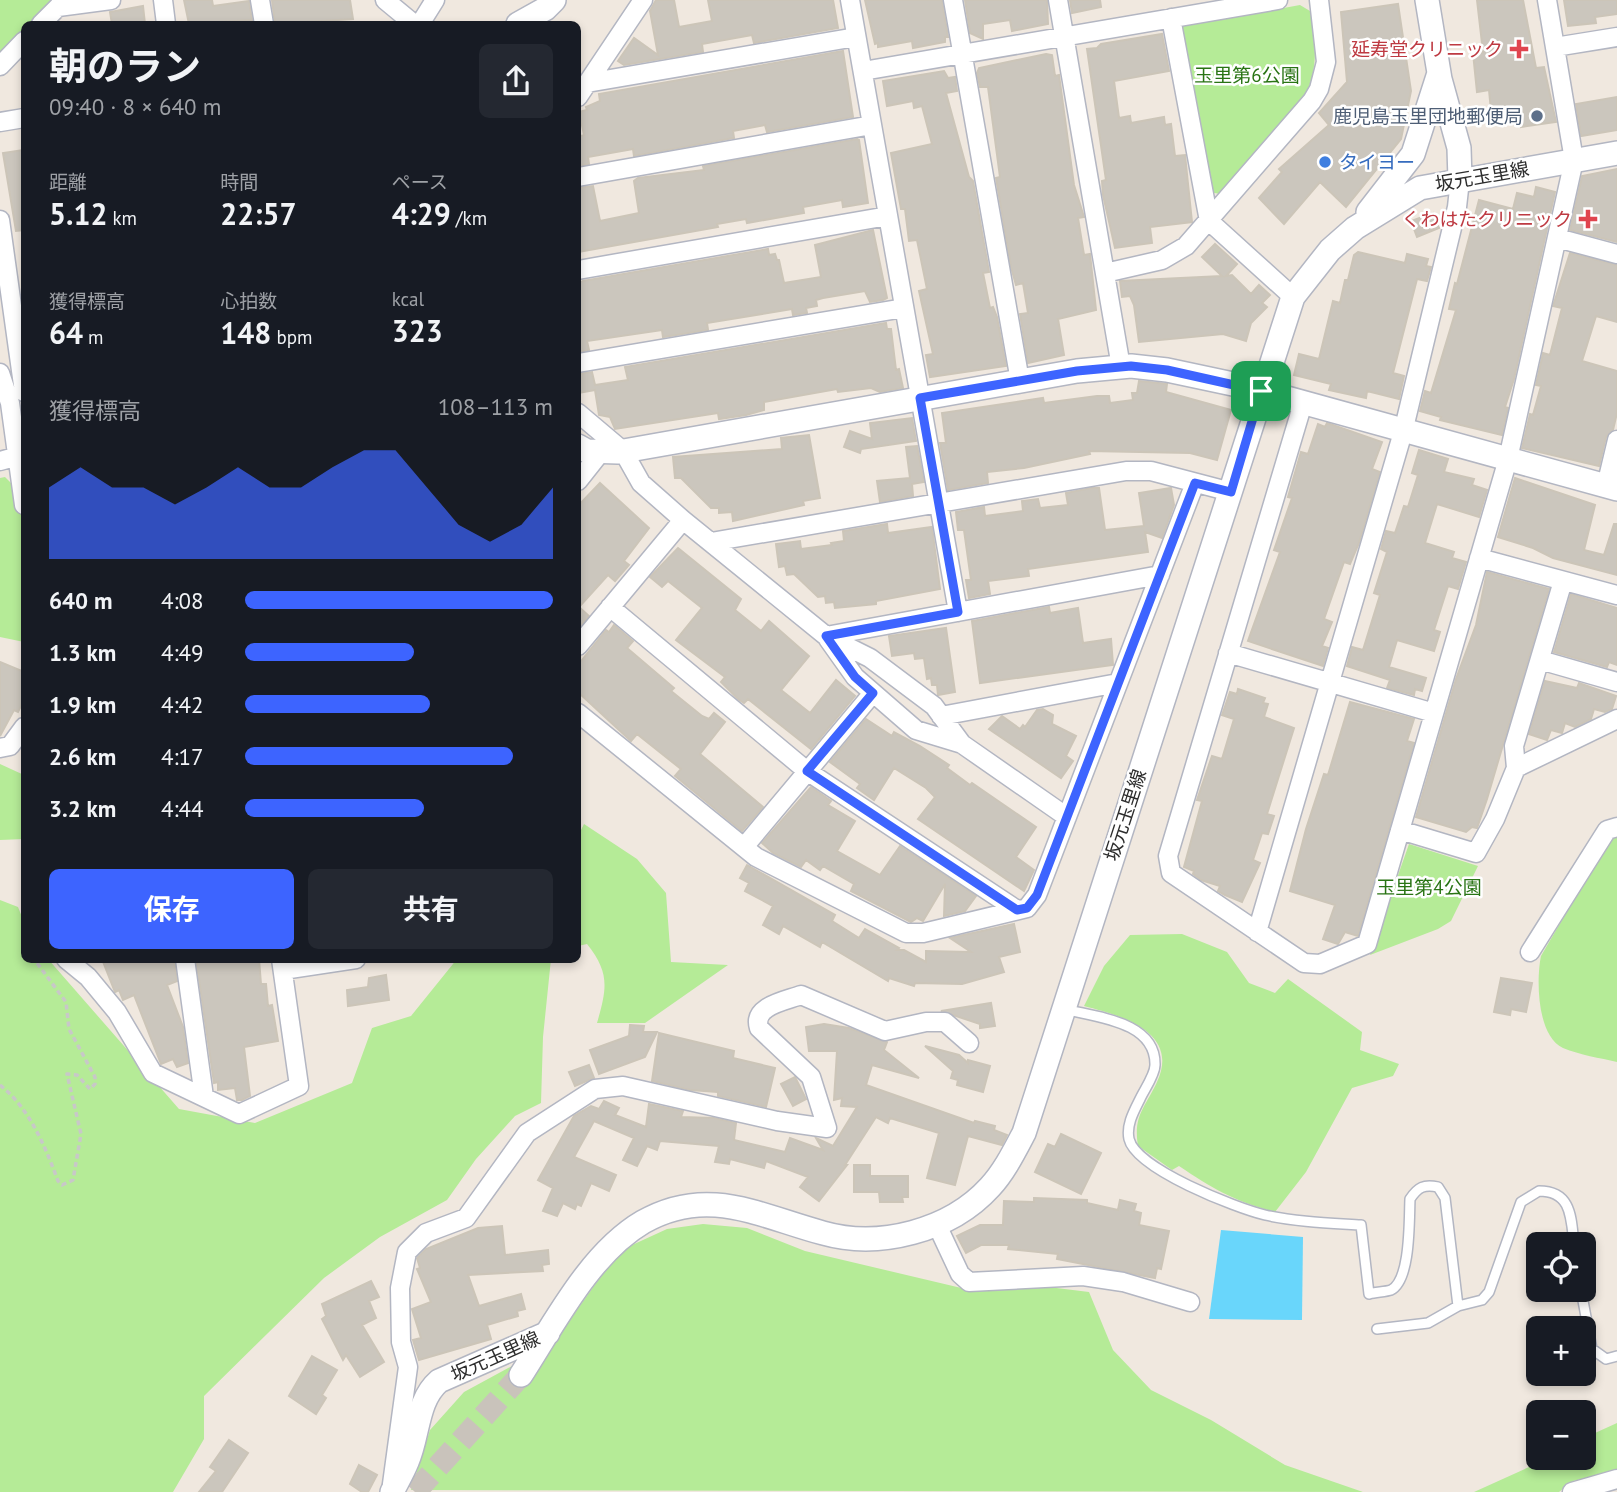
<!DOCTYPE html>
<html lang="ja">
<head>
<meta charset="utf-8">
<style>
	:root { --surface:#171b24; --page:#242831; --text:#f1f3f6; --muted:#9ea1a6; --accent:#3d64ff }
	body { margin:0; font-family:"PT Sans","Noto Sans JP",sans-serif; background:var(--page); color:var(--text); height:100vh; display:flex; flex-direction:column; font-size:26px; white-space:nowrap }
	* { box-sizing:border-box; margin:0 }
	p { font-size:23px; color:var(--muted) }
	.icon { flex:none; width:38px; height:38px; fill:none; stroke:currentColor; stroke-width:2; stroke-linecap:round; stroke-linejoin:round }
	.map { position:relative; flex:1; overflow:hidden }
	.sheet { position:absolute; left:21px; top:21px; width:560px; height:942px; display:flex; flex-direction:column; background:var(--surface); border-radius:10px; box-shadow:0 4px 10px #0003 }
	.sheet>* { flex:none }
	.controls { position:absolute; left:1526px; top:1232px; display:grid; gap:14px }
	.controls a { display:grid; place-items:center; width:70px; height:70px; border-radius:10px; background:var(--surface); box-shadow:0 4px 10px #0003; font-size:35px }
	.pin { position:absolute; display:grid; place-items:center; width:60px; height:60px; color:#fff; margin:-30px; border-radius:14px; box-shadow:0 4px 10px #0006 }
	.round { display:grid; place-items:center; flex:none; width:74px; height:74px; border-radius:10px; background:var(--page) }
	.summary { display:flex; align-items:center; justify-content:space-between; height:119px; padding:0 28px }
	h1 { font-size:38px; font-weight:700; line-height:52px }
	.figures { display:grid; grid-template-columns:repeat(3,1fr); gap:10px; height:119px; padding:7px 28px }
	.figures div { display:grid; align-content:center }
	.figures b { font-size:30px; font-weight:700 }
	.figures small { font-size:19px; font-weight:400 }
	.figures p { font-size:19px }
	.chart { height:196px; padding:14px 28px }
	.chart p { display:flex; justify-content:space-between }
	.chart svg { width:100%; height:126px; margin-top:7px; fill:var(--accent); opacity:.7 }
	.button { display:flex; gap:14px; margin-top:auto; padding:14px 28px }
	.button a { flex:1; height:80px; border-radius:10px; background:var(--accent); color:#fff; font-size:28px; font-weight:700; line-height:80px; text-align:center }
	.button a+a { background:var(--page); color:var(--text) }
	ul { padding:0 28px; list-style:none; font-size:23px }
	li { display:grid; grid-template-columns:112px 84px 1fr; align-items:center; height:52px }
	li i { height:18px; border-radius:9px; background:var(--accent) }
	.map>svg:first-child { display:block }
	.green { fill:#b5eb97 }
	.water { fill:#69d6fb }
	.building { fill:#cbc6bd; stroke:#ccc5b8; stroke-width:2 }
	.lines { fill:none; stroke-linecap:round; stroke-linejoin:round }
	.tertiary-tunnel { stroke:#c9c3bb; stroke-width:23; stroke-dasharray:23 11; stroke-linecap:butt }
	.service-casing { stroke:#b3b6c2; stroke-width:12 }
	.minor-casing { stroke:#b3b6c2; stroke-width:21 }
	.tertiary-casing { stroke:#b3b6c2; stroke-width:26 }
	.path { stroke:#c8c8c8; stroke-width:3.5; stroke-dasharray:5 3.5; stroke-linecap:butt }
	.service { stroke:#fff; stroke-width:9 }
	.minor { stroke:#fff; stroke-width:18 }
	.tertiary { stroke:#fff; stroke-width:23 }
	.route-casing { stroke:#fff; stroke-width:14 }
	.route { stroke:#3d64ff; stroke-width:9 }
	.health-dot { fill:#e0444e; stroke:#fff; stroke-width:2.5 }
	.service-dot { fill:#5c6f8a; stroke:#fff; stroke-width:2.5 }
	.shop-dot { fill:#3f7fe0; stroke:#fff; stroke-width:2.5 }
	.labels { text-anchor:middle; dominant-baseline:central; stroke-width:5; stroke-linejoin:round; paint-order:stroke }
	.health-label { font-size:19px; fill:#be3a42; stroke:#fff; text-anchor:end }
	.park-label { font-size:19px; fill:#297414; stroke:#fff }
	.service-label { font-size:19px; fill:#4e5e75; stroke:#fff; text-anchor:end }
	.shop-label { font-size:19px; fill:#366cbe; stroke:#fff; text-anchor:start }
	.street-label { font-size:19px; fill:#2d2d2d; stroke:#fff }
</style>
</head>
<body>
<div class="map">
<svg width="1617" height="1492" viewBox="0 0 1617 1492">
	<rect width="100%" height="100%" fill="#f0e8df"/>
	<path class="green" d="M0 0H67L33 24H24V32L0 57Z
		M1300 5 1310 11C1316 43 1319 68 1304 98L1221 194 1208 192 1179 33 1183 26Z
		M5 477 24 496V642L0 637V478Z
		M0 764 24 775V839L0 840Z
		M584 824 637 859 666 893 671 962 728 965 645 1023H597C607 988 610 973 587 944L578 946V836Z
		M1617 833V1062C1600 1058 1580 1055 1563 1048 1537 1036 1536 980 1541 956L1609 839Z
		M1409 844 1478 866 1451 921 1438 929 1370 955Z
		M0 900 18 907 24 922V959H48L179 1109 255 1123 352 1083 372 1028 411 1016 457 959H551L543 1037 541 1103 515 1116 476 1159 447 1200 380 1237 324 1278 204 1396V1439L173 1492H0Z
		M1182 934 1227 952 1249 983 1275 993 1288 979 1362 1032 1360 1050 1399 1064 1393 1076 1352 1088 1306 1172 1275 1212C1234 1201 1213 1189 1179 1166L1172 1170 1138 1146C1133 1115 1145 1108 1157 1082 1181 1031 1118 1015 1084 1006L1104 966 1130 935Z
		M703 1224 747 1228 805 1251 974 1291 1015 1283 1089 1292 1113 1350 1151 1390 1211 1420 1285 1465 1363 1492 411 1490 430 1430 464 1392 523 1360 559 1335 619 1251 667 1229Z
		M1617 1423V1471L1573 1481 1559 1492H1474L1549 1458H1584V1438Z"/>
	<path class="water" d="M1221 1230 1303 1237 1302 1320 1209 1319Z"/>
	<path class="building" d="M184 0H212L213 6 249 1 252 20 189 24Z
		M272 0H350L353 19 275 24Z
		M656 0H674L679 27 712 21 708 0H833L838 28 754 43 752 35 702 44 703 52 624 65 618 61 634 38 658 55 650 11Z
		M865 0H942L948 37H945V42L913 48 912 41 878 47V43L875 44Z
		M965 0H1047L1048 24 1012 31 1010 20 983 24V39L970 33Z
		M1070 0H1100L1101 7 1072 13Z
		M1477 0H1523L1536 68 1544 67 1556 122 1521 127 1518 109 1491 111 1489 90 1477 92 1473 53 1483 52Z
		M1564 0H1617V14L1595 17 1596 23 1568 26Z
		M1398 4 1411 91 1401 139 1346 207 1320 182 1284 224 1259 198 1282 172 1279 169 1329 125 1319 113 1347 82 1341 12Z
		M143 6 145 24H112L110 12Z
		M1162 34 1169 71 1114 81 1119 118 1130 116 1131 123 1164 117 1165 125 1171 124 1175 156 1185 155 1192 222 1150 227 1152 243 1115 248 1103 195 1102 181 1106 180 1087 49 1097 48 1101 44Z
		M843 51 853 117 767 132 765 125 733 131 734 138 634 156 633 149 588 157 589 164 578 166V137L584 135 580 116 582 111 587 110 586 107 600 101 599 94Z
		M1046 54 1052 55 1055 76 1059 75 1074 185 1084 217 1078 218 1084 255 1090 254 1096 310 1058 319 1064 355 1028 363 1020 314 1028 313 1023 283 1016 285 1011 267 996 178 1000 177 988 87H980L977 73 979 68Z
		M944 71 948 78 955 77 957 91 946 93 969 177 973 181 989 272 983 273 990 308 993 307 997 317 1006 366 930 377 926 355 933 354 919 291 927 289 917 240 909 241 905 209H901L891 153 932 144 922 106 914 108 913 101 887 106 883 81Z
		M1617 97V130L1581 136 1576 104Z
		M857 139 859 140 868 203 843 207 842 200 803 207 804 213 747 223 746 219 717 224 718 227 578 252V188L593 186 600 221 639 213 634 181 638 178 704 170 703 166Z
		M24 150V230L16 231 3 153Z
		M1617 169V242L1570 230 1582 176Z
		M1536 187 1555 192 1514 379 1505 407 1508 408 1502 435 1440 420 1441 417 1420 411 1425 391 1431 393 1456 310 1449 309 1455 283 1457 284 1479 200 1513 209 1517 193 1534 197Z
		M1433 213 1439 228 1417 237 1411 221Z
		M873 230 887 298 883 300 870 302 865 291 823 298 816 300 817 306 806 308 807 313 793 315 792 309 707 323 708 330 663 337 662 330 587 341 589 350 578 352V284L583 281 768 249 769 255 775 254 777 260H779L784 283 821 277 815 245Z
		M1215 244 1237 264 1226 276 1232 275 1251 294 1259 285 1270 295 1262 303 1267 307 1251 323 1246 341 1223 334 1139 342 1134 305 1130 296 1122 297 1120 281 1222 276 1202 257Z
		M1358 252 1405 263 1407 254 1428 259 1426 266 1431 267 1427 281 1417 279 1393 373 1404 376 1399 399 1367 391 1366 398 1329 390 1331 384 1294 375 1299 354 1319 359 1333 301 1340 303 1345 280H1348L1354 255Z
		M1570 253 1617 265V322L1596 316 1582 361 1617 371V413L1613 430 1606 437 1599 466 1522 448 1530 414 1533 415 1541 386 1536 385 1543 353 1550 355 1562 308 1553 306Z
		M886 323 887 329H891L896 370 899 369 903 388 880 392 871 388 838 392 837 389 764 402V410L746 415 719 419 718 413 615 429 610 417 599 415 595 390 578 393V374L592 372 595 385 628 380 625 367Z
		M1139 381 1167 384 1166 392 1231 410 1217 460 1190 453 1089 451 1090 454 1024 468 987 472 988 483 948 490 940 443H946L942 413 1043 398 1044 403 1097 396H1109L1110 403 1133 400 1132 393H1137Z
		M912 418 916 441 861 449 860 453 844 447 850 431 872 439 870 423Z
		M1327 423 1382 442 1372 469 1380 472 1359 543 1350 564 1344 562 1324 619 1332 622 1322 646 1328 648 1323 666 1248 641 1280 552 1274 550 1292 498 1288 497 1301 452 1308 454 1318 424 1325 427Z
		M809 435 820 498 803 501 804 505 733 521 732 512 719 513V508H711L681 478H675L673 457 782 449 781 438Z
		M917 446 924 482 912 484 913 496 880 502 877 481 910 478 906 447Z
		M1419 450 1448 459 1444 472 1474 479 1472 485 1487 490 1479 517 1437 504 1425 543 1454 552 1452 558 1466 562 1458 589 1448 586 1434 630 1440 632 1434 651 1397 640 1389 667 1426 678 1422 691 1415 689 1414 695 1387 688 1390 680 1347 666 1352 647 1363 650 1380 595 1374 593 1387 552 1381 549 1386 531 1395 533 1404 506 1408 507 1418 475 1412 473Z
		M1515 478 1595 505 1584 550 1604 555 1614 524H1617V575L1553 558 1533 548 1498 537Z
		M600 483 649 528 624 561 629 565 615 581 608 575 579 607 589 616 578 629V506Z
		M1091 488H1099L1105 530 1144 526 1139 493 1171 488 1174 505 1162 538 1145 532 1148 552 1028 569 1029 576 988 581 990 594 969 598 966 580H971L964 530H958L956 512 984 507 985 516 1023 511 1022 501 1038 499 1040 508 1068 505 1066 493Z
		M887 524 888 533 932 527 940 589 876 601V604L835 608 834 602 826 603 825 596 818 597 794 574 787 575 785 566 779 567 776 544 800 541 801 549 832 545 831 543 844 541 843 531Z
		M678 548 741 599 735 610 761 631 769 621 809 656 781 690 810 713 836 680 855 696 811 749 748 699 744 703 738 699 721 682 725 677 676 640 702 608 668 581 662 587 650 577Z
		M1487 572 1549 589 1487 799 1477 828 1472 827 1466 832 1416 817 1456 679 1476 625Z
		M1571 594 1617 608V665L1609 662 1607 667 1554 652Z
		M1049 607 1050 613 1078 608 1083 643 1111 639 1113 665 980 683 972 621Z
		M614 625 633 641 627 648 674 688 671 691 702 716 709 719 714 713 725 722 700 754 763 807 742 831 675 776 681 769 637 734 631 741 578 692V665L606 630 609 632Z
		M946 628 955 692 938 695 937 685H932L931 678 927 679 924 658 915 659 914 653 892 656 889 636Z
		M0 662 24 672V700L18 712 14 710 0 736Z
		M1545 681 1577 688 1579 683 1616 696 1612 709 1605 712 1594 709 1591 719 1575 727 1565 723 1562 733 1551 730 1547 740 1529 734Z
		M1238 689 1265 698 1263 703 1268 704 1264 717 1294 728 1267 814 1274 816 1268 834 1262 833 1253 860 1260 863 1242 902 1225 895 1218 891 1220 886 1201 880 1193 874 1194 871 1184 867 1202 801 1197 800 1212 756 1222 759 1234 719 1222 715 1230 692 1237 694Z
		M1350 702 1414 719 1407 741 1414 743 1358 936 1345 932 1338 944 1323 939 1335 905 1290 891 1306 829 1324 774 1328 775Z
		M1043 709 1053 715 1052 724 1076 736 1066 756 1073 761 1061 778 989 729 1002 716 1020 729 1023 725 1025 727 1037 710Z
		M866 719 892 736 894 732 920 746 949 765 947 768 970 785 972 783 1036 827 1016 857 1034 870 1024 891 918 819 935 797 926 788 894 768 874 800 857 788 860 784 830 762Z
		M811 787 831 801 828 805 855 821 837 851 880 875 900 846 976 896 965 911 944 916 945 884 923 921 917 918 911 922 851 891 854 884 823 866 820 870 806 860 801 867 773 853 762 843Z
		M747 865 835 915 832 921 859 938 865 929 899 948 897 950H904L926 962V951L971 952 950 938 1014 924 1020 952 999 957 1004 972 962 984 915 983 914 986 889 978 888 981 822 942 820 947 783 926 779 934 763 925 773 906 745 891 749 883 740 878Z
		M102 959H174L177 981 167 985 183 1027 188 1063 177 1067 173 1059 161 1064 134 995 123 1000 119 990 115 992Z
		M196 959H259L261 984H266L268 1006 272 1005 278 1041 244 1047 250 1096 242 1100H237L235 1088 218 1090V1082L214 1083Z
		M386 975 389 1000 348 1006 347 990 368 987 369 978Z
		M1501 978 1532 983 1526 1012 1511 1009 1510 1015 1494 1012Z
		M991 1003 995 1026 980 1028V1024L941 1011Z
		M824 1024 849 1028 887 1042 884 1050 919 1078 872 1065 866 1085 974 1123 975 1121 995 1126 994 1130 1007 1135 1002 1145 968 1136 955 1185 927 1178 939 1133 890 1118 888 1123 876 1117 845 1165H847L819 1201 800 1187 808 1177 766 1161 764 1168 730 1159 729 1164 715 1162 719 1146 660 1141 657 1150 647 1146 637 1166 623 1160 634 1138 594 1121 574 1157 616 1175 609 1191 591 1183 581 1206 577 1204 575 1209 563 1203 557 1216 543 1211 553 1188 538 1180 574 1116 591 1106 599 1109 604 1101 619 1108 615 1115 646 1127 649 1104 683 1111 681 1117 714 1118 736 1123 734 1140 785 1152 790 1138 823 1150 816 1138 833 1146 857 1107 841 1106 842 1098 834 1100 837 1051H809L806 1027Z
		M630 1025 644 1026 643 1032H657L645 1057 599 1074 590 1050 629 1036Z
		M659 1033 734 1051 733 1058 775 1068 766 1107 718 1096V1092L690 1090 652 1081Z
		M925 1046 959 1055 968 1063V1060L990 1066 983 1092 957 1085 958 1080 951 1078 953 1071Z
		M589 1065 594 1078 575 1086 569 1072Z
		M795 1077 806 1099 793 1106 781 1084Z
		M1061 1134 1101 1153 1081 1194 1035 1172 1048 1144 1055 1147Z
		M854 1165H870V1176H908V1197H902L903 1202H880L879 1192H854Z
		M1034 1198 1087 1200V1203L1118 1210 1120 1200 1136 1204 1134 1211 1141 1213 1139 1225 1169 1231 1161 1269 1157 1268 1155 1278 1057 1259 1058 1254 1008 1249 1009 1245H981L966 1253 957 1236 980 1225H1003L1004 1201 1034 1202Z
		M502 1226 505 1255 548 1250 549 1264 542 1265 543 1271 468 1275 479 1306 521 1294 525 1309 517 1311 518 1316 487 1325 491 1339 419 1360 413 1340 421 1338 412 1309 431 1302 417 1269 420 1268 417 1258 426 1249 478 1228Z
		M371 1281 379 1297 369 1301 376 1318 362 1325 384 1362 360 1377 346 1355 343 1360 322 1319 326 1316 322 1304Z
		M312 1356 337 1370 322 1395 326 1398 316 1414 289 1396Z
		M229 1440 248 1453 222 1492H199L216 1471 210 1467Z
		M359 1465 377 1475 368 1492H362L350 1484Z"/>
	<g class="lines">
		<path class="tertiary-tunnel" d="M415 1492 521 1375"/>
		<g class="service-casing">
			<path id="service" d="M1064 1009C1095 1017 1156 1021 1155 1065 1155 1075 1144 1090 1140 1099 1134 1111 1126 1125 1129 1139 1136 1169 1236 1208 1265 1215 1297 1222 1329 1223 1361 1225L1369 1294C1375 1292 1385 1292 1391 1290 1411 1280 1409 1219 1410 1199 1418 1187 1424 1184 1438 1187L1445 1198 1458 1306
				M1581 1290 1592 1349 1606 1359 1617 1356
				M1377 1329 1428 1323 1458 1306 1482 1300 1489 1292 1521 1202 1539 1191C1572 1191 1571 1218 1574 1244"/>
		</g>
		<g class="minor-casing">
			<path id="minor" d="M163 0 166 24
				M260 0 264 24
				M385 0 414 24
				M850 0 958 612
				M953 0 1020 381
				M1058 0 1121 367
				M1171 18 1209 221 1293 297
				M41 24 58 7 111 0
				M420 24 435 0
				M1555 47 1617 37
				M0 66 24 41
				M863 71 1278 0
				M587 83 856 37
				M578 97 643 0
				M0 122 24 118
				M578 177 872 125
				M0 220 24 392
				M1557 238 1617 254
				M578 270 888 216
				M1105 273 1162 260 1186 246 1312 101 1319 89 1326 62 1319 0
				M578 363 904 308
				M0 373 10 403 24 505
				M1303 403 1168 856 1171 873 1304 963 1320 964 1367 944 1508 459 1574 160 1547 0
				M578 413 623 451 641 483 683 520 826 636 870 658 934 706 962 744
				M0 461 18 456
				M578 481 601 452
				M1606 486 1617 440
				M711 542 1126 471H1151L1231 492
				M1479 558 1617 595
				M610 607 807 771 1017 910
				M826 636 1160 575
				M828 639 855 677 916 730 962 744 1067 817
				M578 646 683 520
				M1228 653 1434 713
				M1540 660 1617 682
				M578 713 756 857 906 933H923L1027 908 1037 895 1195 483
				M941 716 1118 683
				M0 748 10 746 24 727
				M1516 768 1617 719
				M1400 830 1476 853 1495 819 1516 768 1514 746 1563 581
				M744 847 873 693
				M1257 932 1403 432 1457 207 1460 180
				M1530 952 1607 830 1617 827
				M66 959 88 977 117 1012 153 1073 239 1114 299 1086 281 959
				M185 959 204 1097
				M283 970 356 959
				M937 1225 960 1274 969 1282 1083 1276 1123 1282 1190 1302
				M392 1484 408 1367 401 1342 400 1288 407 1252 426 1233 466 1218 527 1133 595 1089 623 1086 777 1121 827 1128 811 1077 759 1028C752 1006 785 1001 801 995L885 1031 926 1022H945L969 1043
				M1572 1492 1617 1479"/>
		</g>
		<g class="tertiary-casing">
			<path id="tertiary" d="M1427 0 1440 79 1459 148 1460 180
				M518 24 545 9 554 0
				M1368 212 1413 154 1439 73
				M578 446 587 451 618 452 1077 371 1131 366 1167 370 1247 387 1617 489
				M521 1375C554 1324 590 1253 643 1222 708 1185 759 1216 823 1233 879 1249 950 1231 990 1187 1004 1172 1014 1152 1024 1133L1293 297 1330 250 1355 228 1420 188 1617 153
				M392 1492C397 1482 403 1472 407 1462 419 1435 416 1401 439 1381L548 1333"/>
		</g>
		<path class="path" d="M24 901V938
			M0 1085C30 1109 45 1146 58 1181L62 1185 73 1180 81 1134 67 1074 77 1075 90 1089 95 1084V1077L69 1029 66 1002 34 959"/>
		<use href="#service" class="service"/>
		<use href="#minor" class="minor"/>
		<use href="#tertiary" class="tertiary"/>
	</g>
	<g class="lines">
		<g class="route-casing">
			<path id="route" d="M1131 366 1167 370 1261 391 1231 492 1195 483 1037 895 1027 908 1017 910 807 771 873 693 855 677 826 636 958 612 920 398 1077 371Z"/>
		</g>
		<use href="#route" class="route"/>
	</g>
	<g class="health-dot">
		<path d="M1515.5 38.5h7v7h7v7h-7v7h-7v-7h-7v-7h7z"/>
		<path d="M1584.5 208.5h7v7h7v7h-7v7h-7v-7h-7v-7h7z"/>
	</g>
	<circle class="service-dot" cx="1537" cy="116" r="7"/>
	<circle class="shop-dot" cx="1325" cy="162" r="7"/>
	<g class="labels">
		<g class="health-label">
			<text x="1503" y="49">延寿堂クリニック</text>
			<text x="1572" y="219">くわはたクリニック</text>
		</g>
		<g class="park-label">
			<text x="1247" y="75">玉里第6公園</text>
			<text x="1429" y="887">玉里第4公園</text>
		</g>
		<g class="service-label">
			<text x="1523" y="116">鹿児島玉里団地郵便局</text>
		</g>
		<g class="shop-label">
			<text x="1339" y="162">タイヨー</text>
		</g>
		<g class="street-label">
			<text transform="translate(1482 176) rotate(-10)">坂元玉里線</text>
			<text transform="translate(1125 815) rotate(-72)">坂元玉里線</text>
			<text transform="translate(495 1356) rotate(-24)">坂元玉里線</text>
		</g>
	</g>
</svg>
<div class="controls">
<a><svg class="icon" aria-label="locate" viewBox="0 0 24 24"><circle cx="12" cy="12" r="6"/><path d="M12 2v4M12 18v4M2 12h4M18 12h4"/></svg></a>
<a>+</a>
<a>−</a>
</div>
<div class="pin" style="left:1261px;top:391px;background:#1e9e55"><svg class="icon" aria-label="arrive" viewBox="0 0 24 24"><path d="M6 21V4h12l-3 4 3 4H6"/></svg></div>
<section class="sheet">
<div class="summary"><div><h1>朝のラン</h1><p>09:40 · 8 × 640 m</p></div><a class="round"><svg class="icon" aria-label="share" viewBox="0 0 24 24"><path d="M12 15V3M7 8l5-5 5 5M5 13v7h14v-7"/></svg></a></div>
<div class="figures">
<div><p>距離</p><b>5.12<small> km</small></b></div>
<div><p>時間</p><b>22:57</b></div>
<div><p>ペース</p><b>4:29<small> /km</small></b></div>
</div>
<div class="figures">
<div><p>獲得標高</p><b>64<small> m</small></b></div>
<div><p>心拍数</p><b>148<small> bpm</small></b></div>
<div><p>kcal</p><b>323</b></div>
</div>
<div class="chart"><p><span>獲得標高</span>108–113 m</p>
<svg viewBox="0 0 160 44" preserveAspectRatio="none"><path d="M0 44V19L10 12L20 19L30 19L40 25L50 19L60 12L70 19L80 19L90 12L100 6L110 6L120 19L130 32L140 38L150 32L160 19V44z"/></svg>
</div>
<ul>
<li><b>640 m</b>4:08<i style="width:100%"></i></li>
<li><b>1.3 km</b>4:49<i style="width:55%"></i></li>
<li><b>1.9 km</b>4:42<i style="width:60%"></i></li>
<li><b>2.6 km</b>4:17<i style="width:87%"></i></li>
<li><b>3.2 km</b>4:44<i style="width:58%"></i></li>
</ul>
<div class="button"><a>保存</a><a>共有</a></div>
</section>
</div>
</body>
</html>
